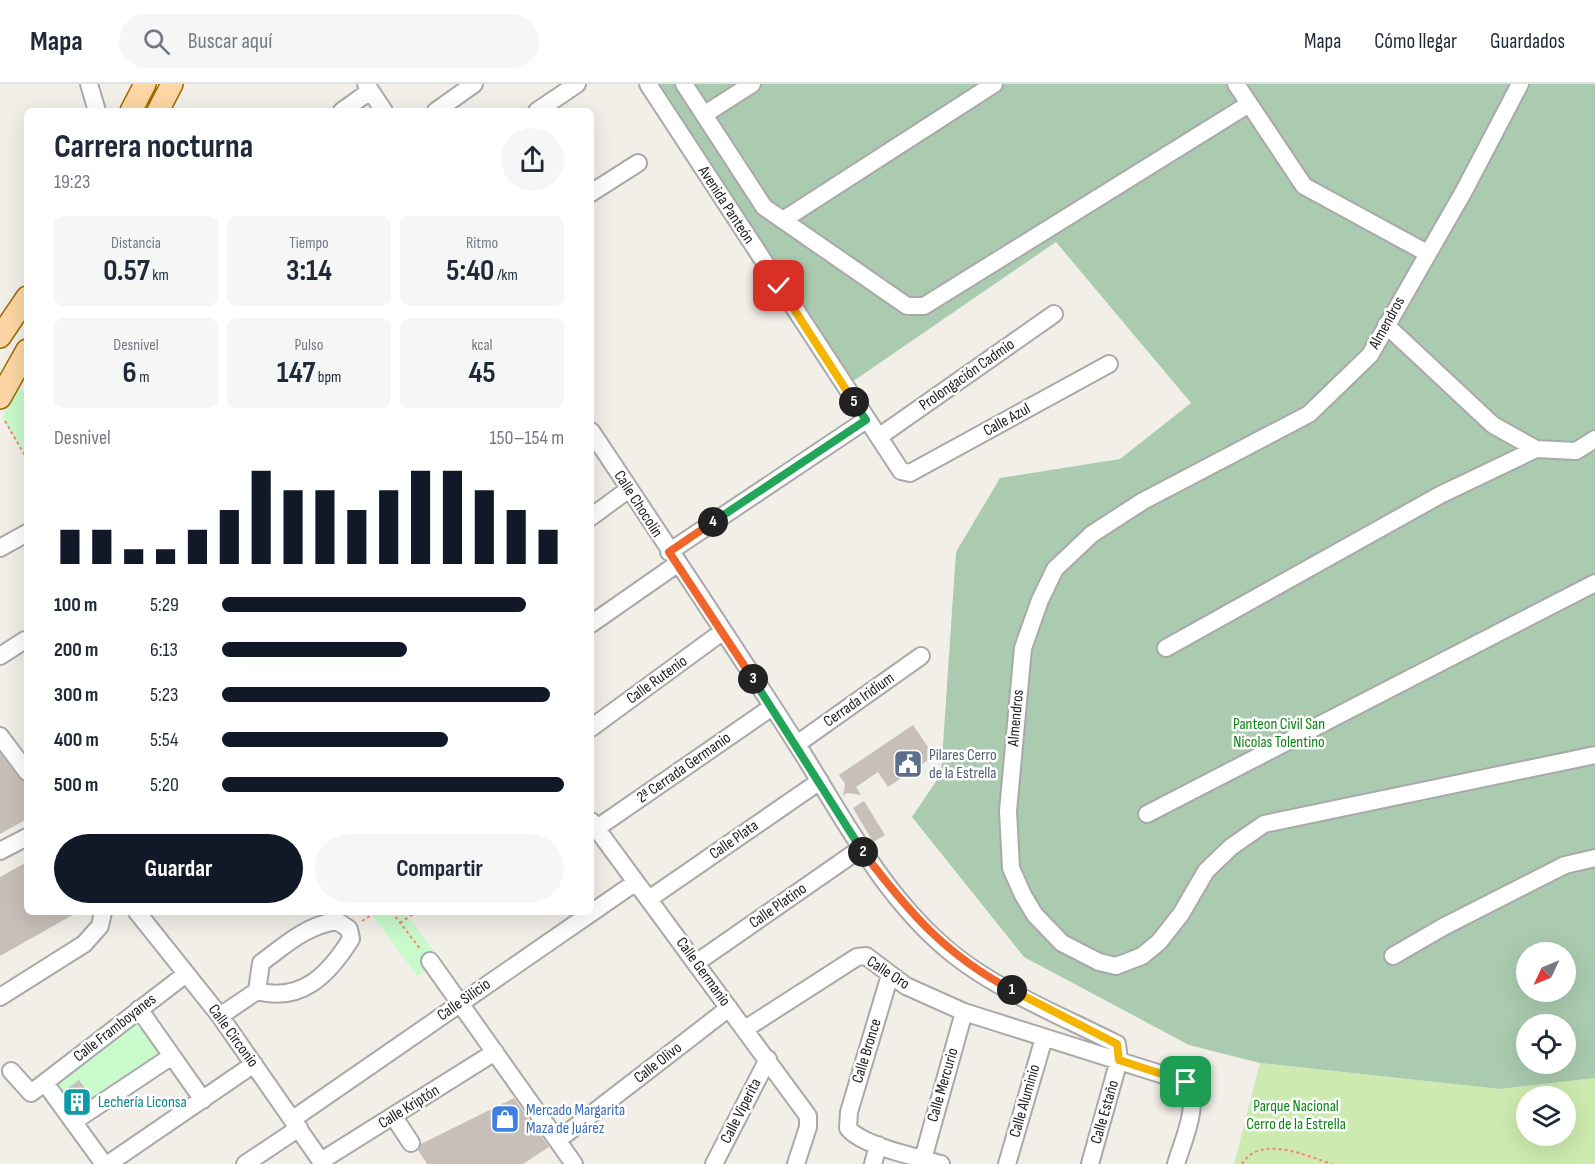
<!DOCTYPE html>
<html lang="es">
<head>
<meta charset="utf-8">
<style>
	:root { --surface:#fff; --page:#f6f6f7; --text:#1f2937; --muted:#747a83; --line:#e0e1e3; --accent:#111827 }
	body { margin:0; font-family:"Sofia Sans Condensed",sans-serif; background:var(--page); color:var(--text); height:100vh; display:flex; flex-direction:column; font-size:22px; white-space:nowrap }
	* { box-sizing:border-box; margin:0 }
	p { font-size:20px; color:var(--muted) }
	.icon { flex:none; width:33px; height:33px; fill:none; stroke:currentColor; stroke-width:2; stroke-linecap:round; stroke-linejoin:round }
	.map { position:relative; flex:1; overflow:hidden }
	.sheet { position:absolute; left:24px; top:24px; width:570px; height:807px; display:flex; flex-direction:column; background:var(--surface); border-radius:9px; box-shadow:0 6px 24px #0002 }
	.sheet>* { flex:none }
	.needle { width:39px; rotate:226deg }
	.tools { position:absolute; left:1516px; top:858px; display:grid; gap:12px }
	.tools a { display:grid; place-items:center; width:60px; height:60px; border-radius:50%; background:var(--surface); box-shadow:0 6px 24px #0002; font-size:30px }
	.pin { position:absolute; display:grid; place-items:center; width:51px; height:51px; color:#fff; margin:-26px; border-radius:12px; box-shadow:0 3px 9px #0006 }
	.km { position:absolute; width:30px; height:30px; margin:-15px; border-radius:50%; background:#222; color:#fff; font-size:16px; line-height:30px; text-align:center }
	.round { display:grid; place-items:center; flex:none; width:63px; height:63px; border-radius:32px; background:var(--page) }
	.head { display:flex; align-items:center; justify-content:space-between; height:102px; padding:0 30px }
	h1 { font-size:33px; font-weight:700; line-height:45px }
	.metrics { display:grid; grid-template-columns:repeat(3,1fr); gap:9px; height:102px; padding:6px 30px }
	.metrics div { display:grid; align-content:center; border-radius:9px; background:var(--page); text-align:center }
	.metrics b { font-size:30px; font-weight:700 }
	.metrics small { font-size:16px; font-weight:400 }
	.metrics p { font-size:16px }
	.chart { height:168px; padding:12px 30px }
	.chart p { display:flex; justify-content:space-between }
	.chart svg { width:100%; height:108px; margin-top:6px; stroke:var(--accent); stroke-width:6 }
	.button { display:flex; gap:12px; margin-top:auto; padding:12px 30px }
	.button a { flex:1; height:69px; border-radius:36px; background:var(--accent); color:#fff; font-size:24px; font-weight:700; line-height:69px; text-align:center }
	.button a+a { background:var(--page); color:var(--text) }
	ul { padding:0 30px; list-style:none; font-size:20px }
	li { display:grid; grid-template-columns:96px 72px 1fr; align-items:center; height:45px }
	li i { height:15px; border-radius:8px; background:var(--accent) }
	header { display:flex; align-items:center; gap:36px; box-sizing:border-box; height:84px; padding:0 30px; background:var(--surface); border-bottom:2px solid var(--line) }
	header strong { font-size:28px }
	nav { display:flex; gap:33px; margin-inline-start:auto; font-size:21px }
	.search { width:420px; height:54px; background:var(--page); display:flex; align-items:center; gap:15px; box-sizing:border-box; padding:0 21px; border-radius:33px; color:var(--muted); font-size:22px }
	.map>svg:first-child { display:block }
	.grass { fill:#cdebb0; fill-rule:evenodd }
	.cemetery { fill:#aacbaf; fill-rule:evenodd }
	.park { fill:#c8facc }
	.building { fill:#c7bfb8 }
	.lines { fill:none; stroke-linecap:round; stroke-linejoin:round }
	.minor-casing { stroke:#a9a9a9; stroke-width:20 }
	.major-casing { stroke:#a06b00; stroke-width:24 }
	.path { stroke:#fa8072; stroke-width:2; stroke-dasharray:3 3; stroke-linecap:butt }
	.minor { stroke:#fff; stroke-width:16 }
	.major { stroke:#fcd6a4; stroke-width:21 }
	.split-1-casing { stroke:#fff; stroke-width:12 }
	.split-2-casing { stroke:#fff; stroke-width:12 }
	.split-3-casing { stroke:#fff; stroke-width:12 }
	.split-4-casing { stroke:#fff; stroke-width:12 }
	.split-5-casing { stroke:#fff; stroke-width:12 }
	.split-6-casing { stroke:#fff; stroke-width:12 }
	.split-1 { stroke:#f5b400; stroke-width:8 }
	.split-2 { stroke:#f0652b; stroke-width:8 }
	.split-3 { stroke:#22a559; stroke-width:8 }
	.split-4 { stroke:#f0652b; stroke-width:8 }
	.split-5 { stroke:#22a559; stroke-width:8 }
	.split-6 { stroke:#f5b400; stroke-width:8 }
	.labels { text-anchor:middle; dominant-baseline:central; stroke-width:5; stroke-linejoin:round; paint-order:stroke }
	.street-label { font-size:16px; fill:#222; stroke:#fff }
	.park-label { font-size:16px; fill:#0c8416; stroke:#fff }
	.service-label { font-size:16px; fill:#4e5e75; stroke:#fff; text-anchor:start }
	.culture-label { font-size:16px; fill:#0d838f; stroke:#fff; text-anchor:start }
	.shop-label { font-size:16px; fill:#366cbe; stroke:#fff; text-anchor:start }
</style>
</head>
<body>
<header>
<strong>Mapa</strong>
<div class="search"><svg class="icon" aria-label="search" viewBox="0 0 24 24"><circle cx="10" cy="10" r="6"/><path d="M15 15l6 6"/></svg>Buscar aquí</div>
<nav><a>Mapa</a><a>Cómo llegar</a><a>Guardados</a></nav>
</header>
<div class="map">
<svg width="1595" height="1080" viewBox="0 0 1595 1080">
	<rect width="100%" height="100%" fill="#f2efe9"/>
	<path class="grass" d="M1260 979 1500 1005 1595 994V1080H1234ZM1527 1012H1566V1052H1527Z"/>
	<path class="cemetery" d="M660 0H1595V994L1500 1005 1260 979 1189 961 1024 873 912 733 941 690 956 468 1000 394 1120 375 1191 319 1056 158 849 300ZM1527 868H1566V908H1527ZM1527 940H1566V980H1527Z"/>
	<path class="park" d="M19 302 27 314V375L2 334Z
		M370 828H404L441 876 417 892Z
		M139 925 172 972 98 1022 80 996 56 1013 45 999Z"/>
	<path class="building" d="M913 641 934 672 888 703 878 688 856 703 861 711 847 709 843 712 845 700 839 691Z
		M0 669 19 694 27 698V735L0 750Z
		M864 717 885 751 873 758 853 724Z
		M27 778V828H78L0 872V793Z
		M79 996 92 1013 76 1023 64 1007Z
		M514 1014 549 1063 523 1080H427L418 1066 421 1060Z"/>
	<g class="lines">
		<g class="minor-casing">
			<path id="minor" d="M89 0 97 27
				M366 0 384 27
				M648 0 901 387 910 389 1109 280
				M684 0 764 123 907 222H924L1249 20
				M1236 0 1304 102 1427 169
				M1520 0 1464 107 1370 271 1309 330 1143 417 1092 450 1055 485 1040 516 1023 564 1008 727 1011 784 1023 811 1035 831 1062 859 1099 878 1116 882 1142 872 1159 858 1181 830 1206 787 1231 763 1264 740 1595 671
				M342 27 370 7
				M436 27 474 0
				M537 27 577 0
				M705 30 752 0
				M591 109 638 79
				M783 136 994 0
				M1386 241 1493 341 1536 365 1576 367 1595 355
				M591 347C661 452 730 556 798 662 844 735 885 816 954 871 999 907 1066 934 1117 960L1119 976 1090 1080
				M880 352 1054 230
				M591 433 629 405
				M0 464 27 449
				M669 468 866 336
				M591 540 677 480
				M1166 564 1440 411 1536 365
				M0 572 25 556
				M591 644 722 548
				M0 652 27 688
				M797 660 921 572
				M1147 730 1595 499
				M591 737 808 1032V1043L796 1080
				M597 744 772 623
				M0 767 27 753
				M649 815 820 697
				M137 828 220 932 323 1080
				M1393 872 1443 843 1565 781 1595 774
				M430 877 574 1080
				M696 879 860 765
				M890 891 849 1028 848 1044C862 1062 917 1073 941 1080
				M0 913 84 860 100 842 103 828
				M139 925 203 1016
				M220 932 257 907C302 919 329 890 351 855L349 845 337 837C307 841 285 861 261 879L257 907
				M745 945 857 873 866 872 906 902 964 928 1186 998C1201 1020 1183 1056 1176 1080
				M11 987 31 1009 186 890
				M45 999 104 1080
				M394 1033 411 1059
				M293 1035 636 798
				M73 1038 172 972
				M558 1056 729 924
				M923 1075 964 928
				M321 1077 495 968
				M108 1080 254 980
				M245 1080 299 1044
				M714 1080 768 975
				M873 1080 878 1061
				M1007 1080 1044 954"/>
		</g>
		<g class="major-casing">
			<path id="major" d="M131 27 145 0
				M158 27 172 0
				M0 253 27 213
				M0 314 27 266"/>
		</g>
		<path class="path" d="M5 337 27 375
			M392 828 421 866
			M362 837 376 828
			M400 839 416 828
			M1242 1080C1260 1050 1307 1072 1332 1080"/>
		<use href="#minor" class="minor"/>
		<use href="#major" class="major"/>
	</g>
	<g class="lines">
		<g class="split-1-casing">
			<path id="split-1" d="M1012 906 1117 960 1119 976 1186 998"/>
		</g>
		<g class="split-2-casing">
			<path id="split-2" d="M863 768C908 827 945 871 1012 906"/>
		</g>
		<g class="split-3-casing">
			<path id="split-3" d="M753 595 863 768"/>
		</g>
		<g class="split-4-casing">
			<path id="split-4" d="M713 438 669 468 753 595"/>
		</g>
		<g class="split-5-casing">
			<path id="split-5" d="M713 438 866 336 854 318"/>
		</g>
		<g class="split-6-casing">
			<path id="split-6" d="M779 202 854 318"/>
		</g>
		<use href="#split-1" class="split-1"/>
		<use href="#split-2" class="split-2"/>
		<use href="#split-3" class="split-3"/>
		<use href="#split-4" class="split-4"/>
		<use href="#split-5" class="split-5"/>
		<use href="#split-6" class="split-6"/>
	</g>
	<defs>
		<g id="civic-square" transform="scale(1.5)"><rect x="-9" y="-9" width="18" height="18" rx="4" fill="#5c6f8a" stroke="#fff"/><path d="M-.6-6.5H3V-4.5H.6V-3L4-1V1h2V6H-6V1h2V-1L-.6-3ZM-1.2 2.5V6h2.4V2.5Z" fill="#fff"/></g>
		<g id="building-square" transform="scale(1.5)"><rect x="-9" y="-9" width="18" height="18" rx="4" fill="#0f9aa8" stroke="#fff"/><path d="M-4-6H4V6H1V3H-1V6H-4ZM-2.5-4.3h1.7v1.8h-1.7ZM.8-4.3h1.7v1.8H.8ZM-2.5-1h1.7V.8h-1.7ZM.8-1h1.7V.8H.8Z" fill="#fff"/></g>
		<g id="shop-square" transform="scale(1.5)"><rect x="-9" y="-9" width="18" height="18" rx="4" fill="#3f7fe0" stroke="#fff"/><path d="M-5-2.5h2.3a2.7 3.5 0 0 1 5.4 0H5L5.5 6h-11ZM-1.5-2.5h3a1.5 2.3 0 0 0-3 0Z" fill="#fff"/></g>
	</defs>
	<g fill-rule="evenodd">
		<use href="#civic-square" x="908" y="680"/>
		<use href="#building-square" x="77" y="1018"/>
		<use href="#shop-square" x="505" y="1035"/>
	</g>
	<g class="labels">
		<g class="street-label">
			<text transform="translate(726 121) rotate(57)">Avenida Panteón</text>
			<text transform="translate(1387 239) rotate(-61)">Almendros</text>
			<text transform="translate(967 291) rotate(-35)">Prolongación Cadmio</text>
			<text transform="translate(1007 336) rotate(-29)">Calle Azul</text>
			<text transform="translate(638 420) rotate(57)">Calle Chocolín</text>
			<text transform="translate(657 596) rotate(-36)">Calle Rutenio</text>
			<text transform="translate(859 616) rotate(-35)">Cerrada Iridium</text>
			<text transform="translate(1016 634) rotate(-85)">Almendros</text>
			<text transform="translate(684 684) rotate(-35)">2ª Cerrada Germanio</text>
			<text transform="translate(734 756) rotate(-35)">Calle Plata</text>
			<text transform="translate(778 822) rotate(-35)">Calle Platino</text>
			<text transform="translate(703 888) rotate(54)">Calle Germanio</text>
			<text transform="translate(888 889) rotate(33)">Calle Oro</text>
			<text transform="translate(464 916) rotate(-35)">Calle Silicio</text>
			<text transform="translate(115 944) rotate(-38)">Calle Framboyanes</text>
			<text transform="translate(233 952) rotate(54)">Calle Circonio</text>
			<text transform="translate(867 967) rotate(-73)">Calle Bronce</text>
			<text transform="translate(658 979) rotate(-38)">Calle Olivo</text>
			<text transform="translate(943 1001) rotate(-74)">Calle Mercurio</text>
			<text transform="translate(1025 1017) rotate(-74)">Calle Aluminio</text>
			<text transform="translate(409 1023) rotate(-32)">Calle Kriptón</text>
			<text transform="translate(741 1027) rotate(-63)">Calle Viperita</text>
			<text transform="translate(1105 1028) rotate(-74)">Calle Estaño</text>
		</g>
		<g class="park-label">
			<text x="1279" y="640">Panteon Civil San<tspan x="1279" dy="18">Nicolas Tolentino</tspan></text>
			<text x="1296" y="1022">Parque Nacional<tspan x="1296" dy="18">Cerro de la Estrella</tspan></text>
		</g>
		<g class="service-label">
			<text x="929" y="671">Pilares Cerro<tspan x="929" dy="18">de la Estrella</tspan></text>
		</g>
		<g class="culture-label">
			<text x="98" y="1018">Lechería Liconsa</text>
		</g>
		<g class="shop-label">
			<text x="526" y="1026">Mercado Margarita<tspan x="526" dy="18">Maza de Juárez</tspan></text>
		</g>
	</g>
</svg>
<div class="tools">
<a><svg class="needle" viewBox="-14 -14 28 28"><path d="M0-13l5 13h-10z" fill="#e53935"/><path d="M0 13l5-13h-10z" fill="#747a83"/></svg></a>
<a><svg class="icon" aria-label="locate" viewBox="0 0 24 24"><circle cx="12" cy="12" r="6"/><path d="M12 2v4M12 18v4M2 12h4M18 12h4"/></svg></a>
<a><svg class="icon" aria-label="layers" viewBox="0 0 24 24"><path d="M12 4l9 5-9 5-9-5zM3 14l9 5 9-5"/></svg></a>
</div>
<div class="pin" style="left:1186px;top:998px;background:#1e9e55"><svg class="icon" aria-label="arrive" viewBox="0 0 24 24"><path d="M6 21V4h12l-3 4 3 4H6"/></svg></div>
<div class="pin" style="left:779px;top:202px;background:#d93025"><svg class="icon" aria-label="check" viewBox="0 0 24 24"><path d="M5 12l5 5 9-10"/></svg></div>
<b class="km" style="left:1012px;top:906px">1</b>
<b class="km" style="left:863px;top:768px">2</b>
<b class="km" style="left:753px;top:595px">3</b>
<b class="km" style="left:713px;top:438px">4</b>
<b class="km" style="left:854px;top:318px">5</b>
<section class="sheet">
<div class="head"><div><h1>Carrera nocturna</h1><p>19:23</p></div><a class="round"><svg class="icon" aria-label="share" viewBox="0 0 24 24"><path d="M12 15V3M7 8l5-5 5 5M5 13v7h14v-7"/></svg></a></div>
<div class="metrics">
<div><p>Distancia</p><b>0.57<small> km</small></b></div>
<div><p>Tiempo</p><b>3:14</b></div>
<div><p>Ritmo</p><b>5:40<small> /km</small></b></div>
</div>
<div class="metrics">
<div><p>Desnivel</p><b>6<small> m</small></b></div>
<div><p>Pulso</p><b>147<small> bpm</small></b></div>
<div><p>kcal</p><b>45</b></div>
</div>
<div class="chart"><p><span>Desnivel</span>150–154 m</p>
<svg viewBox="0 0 160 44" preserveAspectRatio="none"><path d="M5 44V30M15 44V30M25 44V38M35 44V38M45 44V30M55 44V22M65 44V6M75 44V14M85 44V14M95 44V22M105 44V14M115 44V6M125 44V6M135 44V14M145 44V22M155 44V30"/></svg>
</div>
<ul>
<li><b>100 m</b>5:29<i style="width:89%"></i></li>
<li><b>200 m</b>6:13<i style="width:54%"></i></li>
<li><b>300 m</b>5:23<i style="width:96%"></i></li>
<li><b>400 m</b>5:54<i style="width:66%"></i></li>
<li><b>500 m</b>5:20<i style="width:100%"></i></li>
</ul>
<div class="button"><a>Guardar</a><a>Compartir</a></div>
</section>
</div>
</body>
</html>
